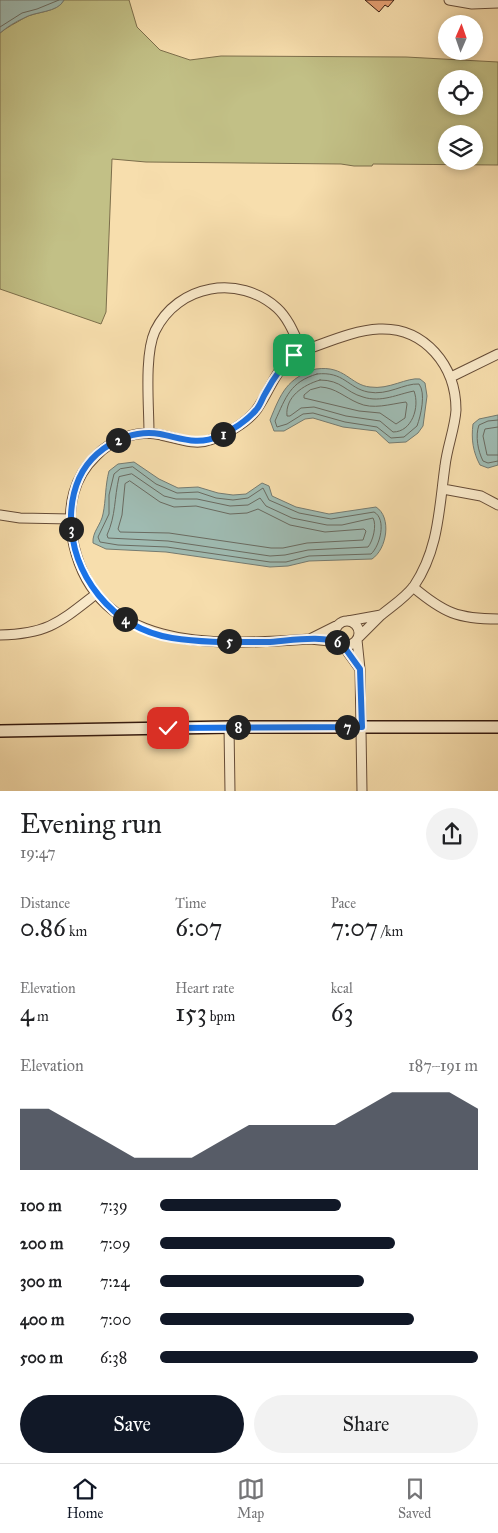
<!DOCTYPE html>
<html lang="en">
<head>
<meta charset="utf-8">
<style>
	:root { --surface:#fff; --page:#f2f2f2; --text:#202124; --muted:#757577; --line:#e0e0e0; --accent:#111827 }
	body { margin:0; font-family:"IM FELL Great Primer",serif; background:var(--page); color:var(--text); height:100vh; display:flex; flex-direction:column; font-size:19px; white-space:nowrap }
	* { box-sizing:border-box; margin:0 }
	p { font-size:16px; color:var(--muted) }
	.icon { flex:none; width:28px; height:28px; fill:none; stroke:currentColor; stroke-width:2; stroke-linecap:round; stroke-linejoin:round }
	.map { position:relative; height:791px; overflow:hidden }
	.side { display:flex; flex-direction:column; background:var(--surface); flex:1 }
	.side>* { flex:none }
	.needle { width:32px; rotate:2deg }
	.fabs { position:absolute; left:438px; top:15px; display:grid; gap:10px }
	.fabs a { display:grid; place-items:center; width:45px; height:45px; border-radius:50%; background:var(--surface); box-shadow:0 2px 8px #0003; font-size:25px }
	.pin { position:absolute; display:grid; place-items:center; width:42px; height:42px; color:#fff; margin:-21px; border-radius:10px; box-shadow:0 2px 8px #0006 }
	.km { position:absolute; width:25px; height:25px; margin:-12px; border-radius:50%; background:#222; color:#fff; font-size:14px; line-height:25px; text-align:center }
	.round { display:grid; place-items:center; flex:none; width:52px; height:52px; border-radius:26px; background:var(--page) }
	.overview { display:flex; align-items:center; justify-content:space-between; height:85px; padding:0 20px }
	h1 { font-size:28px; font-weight:600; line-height:38px }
	.figures { display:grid; grid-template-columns:repeat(3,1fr); gap:8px; height:85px; padding:5px 20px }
	.figures div { display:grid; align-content:center }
	.figures b { font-size:25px; font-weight:600 }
	.figures small { font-size:14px; font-weight:400 }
	.figures p { font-size:14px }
	.chart { height:140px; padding:10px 20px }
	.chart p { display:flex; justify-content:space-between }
	.chart svg { width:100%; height:90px; margin-top:5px; fill:var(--accent); opacity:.7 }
	.action { display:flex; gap:10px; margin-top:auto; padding:10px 20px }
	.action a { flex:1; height:58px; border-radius:30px; background:var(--accent); color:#fff; font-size:20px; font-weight:600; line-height:58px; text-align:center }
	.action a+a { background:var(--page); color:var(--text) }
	ul { padding:0 20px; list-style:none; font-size:16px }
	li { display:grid; grid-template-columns:80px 60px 1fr; align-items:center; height:38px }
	li i { height:12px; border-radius:6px; background:var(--accent) }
	.tab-bar { display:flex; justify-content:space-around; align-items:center; height:70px; border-top:1px solid var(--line); background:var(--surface); font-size:14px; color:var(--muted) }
	.tab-bar a { display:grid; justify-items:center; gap:2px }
	.tab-bar .on { color:var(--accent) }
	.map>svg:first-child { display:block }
	.green { fill:#c2c086; stroke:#7c6e4b; fill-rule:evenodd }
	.water { fill:#9fbbb2; stroke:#757b71 }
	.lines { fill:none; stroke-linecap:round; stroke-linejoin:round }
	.shore { stroke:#6a6b61; stroke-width:1 }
	.building { fill:#e59f72; stroke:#361b10 }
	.street-casing { stroke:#664c37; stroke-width:11 }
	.secondary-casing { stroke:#361b10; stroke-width:14 }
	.street { stroke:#faeaca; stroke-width:9 }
	.secondary { stroke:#faeaca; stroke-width:11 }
	.route-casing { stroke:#fff; stroke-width:10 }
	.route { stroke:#1a73e8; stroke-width:6 }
</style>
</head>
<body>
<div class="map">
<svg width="498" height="791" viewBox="0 0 498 791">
	<rect width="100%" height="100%" fill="#f7dead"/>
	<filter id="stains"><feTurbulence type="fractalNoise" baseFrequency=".004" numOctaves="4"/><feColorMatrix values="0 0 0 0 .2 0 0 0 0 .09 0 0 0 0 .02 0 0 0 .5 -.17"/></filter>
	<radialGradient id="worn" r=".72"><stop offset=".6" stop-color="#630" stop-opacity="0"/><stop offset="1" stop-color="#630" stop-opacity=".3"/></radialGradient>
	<path class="green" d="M64 0H129L137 27 160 50 190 60 221 56 406 57 498 62V165L373 164 372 166H354L341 164 146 162 112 159 106 312 101 324 0 289V33C7 27 16 23 24 18 36 11 57 13 64 0ZM446 79H474V106H446ZM446 134H474V161H446Z"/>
	<path class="water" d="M0 0H64C58 13 35 11 24 18 15 22 7 27 0 33Z
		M316 369C345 365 350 385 370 387 389 390 407 377 420 379L425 383 427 396 423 426 418 433 406 442 389 443 376 431 343 427 313 418 305 419 284 431H274L270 420C281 393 287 378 316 369Z
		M498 415V465L488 468 480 465C473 452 471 439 473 424L479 419Z
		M134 462 159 479 178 488 198 487 218 493 233 495 246 494 262 483 269 486 272 496 296 507 329 514 376 507C392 517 387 549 372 559L309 561 288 566 270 567 166 552 106 549 93 543C92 532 101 525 103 514 106 500 105 486 109 471L118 464Z"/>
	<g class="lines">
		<path class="shore" d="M0 27 22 13 37 9 59 0
			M317 374C344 371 348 388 368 392 388 396 404 383 419 384 426 393 421 415 417 426L404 437 391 438 377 427 345 422 313 413 303 414 287 424 277 427 275 421C286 397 290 382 317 374Z
			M320 380C342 380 345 392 363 397 381 403 398 394 414 391 420 407 412 432 393 432L380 421 346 416 314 407 301 408 290 416H287C285 397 303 385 320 380Z
			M321 387C336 388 344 397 358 403 373 410 390 404 406 402L407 404 405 418 396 424 380 413 359 411 304 398V395L310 390Z
			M498 420 488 421 479 425C475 436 478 451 483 461L488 463 498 461
			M498 427 485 429 483 436 487 455H498
			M133 467 156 484 177 493 198 492 216 498 233 500 248 498 263 488 269 500 299 513 331 519 374 512C387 519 380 546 371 554L309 556 286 562H270L167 547 118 545 100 542 98 537 109 514V495L114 474 120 469Z
			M132 474 164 496 176 499H197L230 506 248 505 260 498 266 506 292 518 327 525H342L373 518C377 525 373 541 368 547L308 550 285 555 270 556 168 541 108 538 107 535C116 515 114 499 119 477Z
			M130 481 160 502 174 507 196 506 230 514 247 513 258 509 290 525 325 532 364 529 366 531 363 540 307 543 283 548H271L169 533 120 532 118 529 122 515 125 484Z"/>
	</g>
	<path class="building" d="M365 0H394L388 7 385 5 379 12Z"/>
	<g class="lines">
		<g class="street-casing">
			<path id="street" d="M449 0 472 4 498 3
				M451 377 498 354
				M149 433C149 406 144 355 155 331 178 284 239 274 277 308 289 319 295 336 302 351
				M443 489 481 496 498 505
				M0 515 20 518 71 519
				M413 587C444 613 458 619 498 619
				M348 621 381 615
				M335 633a12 12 0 1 1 24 0a12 12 0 1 1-24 0Z
				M336 626 310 639 339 642
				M0 635C48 634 60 622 96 594
				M310 639C218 645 92 655 72 536 67 506 74 477 96 456 112 439 138 429 161 435 176 438 195 446 210 440 225 435 247 423 257 409 273 386 275 366 302 351 326 343 354 330 379 329 425 327 456 366 456 410 455 428 447 447 445 466 439 508 439 549 414 586 405 598 392 606 380 616 373 623 366 630 359 637
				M342 644 360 669 357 640
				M360 669 362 791
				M229 727 230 791"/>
		</g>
		<g class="secondary-casing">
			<path id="secondary" d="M0 731 229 727H498"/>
		</g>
		<use href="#street" class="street"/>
		<use href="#secondary" class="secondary"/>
	</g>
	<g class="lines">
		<g class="route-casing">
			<path id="route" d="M168 728 362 727 360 669 342 644C324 634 288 641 267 642 236 642 203 643 172 638 112 628 70 575 71 515 72 491 79 470 97 454 114 439 137 430 160 434 181 438 198 446 219 436 231 431 247 421 256 410 260 406 262 399 265 394 273 379 281 366 294 355"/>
		</g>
		<use href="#route" class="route"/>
	</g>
	<rect width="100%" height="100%" filter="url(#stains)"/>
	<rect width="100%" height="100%" fill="url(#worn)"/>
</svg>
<div class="fabs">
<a><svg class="needle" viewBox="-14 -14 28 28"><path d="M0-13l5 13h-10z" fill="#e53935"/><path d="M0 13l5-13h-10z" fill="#757577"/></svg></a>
<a><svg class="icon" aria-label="locate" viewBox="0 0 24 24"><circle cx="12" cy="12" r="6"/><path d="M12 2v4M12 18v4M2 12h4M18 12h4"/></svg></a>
<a><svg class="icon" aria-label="layers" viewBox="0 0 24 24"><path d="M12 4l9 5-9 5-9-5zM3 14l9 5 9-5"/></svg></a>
</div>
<div class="pin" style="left:294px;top:355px;background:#1e9e55"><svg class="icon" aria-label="arrive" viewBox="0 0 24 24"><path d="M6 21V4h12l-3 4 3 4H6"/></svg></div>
<div class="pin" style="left:168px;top:728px;background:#d93025"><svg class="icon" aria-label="check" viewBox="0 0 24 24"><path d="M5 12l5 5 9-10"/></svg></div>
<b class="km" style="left:223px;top:434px">1</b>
<b class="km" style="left:118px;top:440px">2</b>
<b class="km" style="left:71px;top:529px">3</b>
<b class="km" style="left:125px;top:619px">4</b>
<b class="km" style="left:229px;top:641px">5</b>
<b class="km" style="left:337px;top:642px">6</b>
<b class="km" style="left:347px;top:727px">7</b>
<b class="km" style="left:238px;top:727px">8</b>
</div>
<section class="side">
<div class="overview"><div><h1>Evening run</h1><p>19:47</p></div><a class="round"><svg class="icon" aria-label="share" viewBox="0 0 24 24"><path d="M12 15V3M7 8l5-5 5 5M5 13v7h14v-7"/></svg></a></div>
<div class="figures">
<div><p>Distance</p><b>0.86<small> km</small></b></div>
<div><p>Time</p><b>6:07</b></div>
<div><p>Pace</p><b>7:07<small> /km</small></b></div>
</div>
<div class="figures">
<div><p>Elevation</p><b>4<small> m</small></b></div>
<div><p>Heart rate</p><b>153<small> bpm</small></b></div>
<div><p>kcal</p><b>63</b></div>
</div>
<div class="chart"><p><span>Elevation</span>187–191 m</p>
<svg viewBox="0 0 160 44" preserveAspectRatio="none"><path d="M0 44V14L10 14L20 22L30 30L40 38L50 38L60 38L70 30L80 22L90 22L100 22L110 22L120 14L130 6L140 6L150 6L160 14V44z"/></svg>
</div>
<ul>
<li><b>100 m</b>7:39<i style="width:57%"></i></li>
<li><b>200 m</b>7:09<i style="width:74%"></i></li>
<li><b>300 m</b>7:24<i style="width:64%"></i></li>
<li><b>400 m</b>7:00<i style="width:80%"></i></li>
<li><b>500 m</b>6:38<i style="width:100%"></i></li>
</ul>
<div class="action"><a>Save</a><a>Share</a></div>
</section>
<nav class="tab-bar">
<a class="on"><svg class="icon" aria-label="home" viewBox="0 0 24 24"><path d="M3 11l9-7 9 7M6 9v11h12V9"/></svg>Home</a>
<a><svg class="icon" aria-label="map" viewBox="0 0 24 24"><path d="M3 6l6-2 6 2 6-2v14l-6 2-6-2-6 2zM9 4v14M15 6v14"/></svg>Map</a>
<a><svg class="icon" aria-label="saved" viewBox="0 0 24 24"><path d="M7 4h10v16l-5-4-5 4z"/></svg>Saved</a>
</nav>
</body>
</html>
